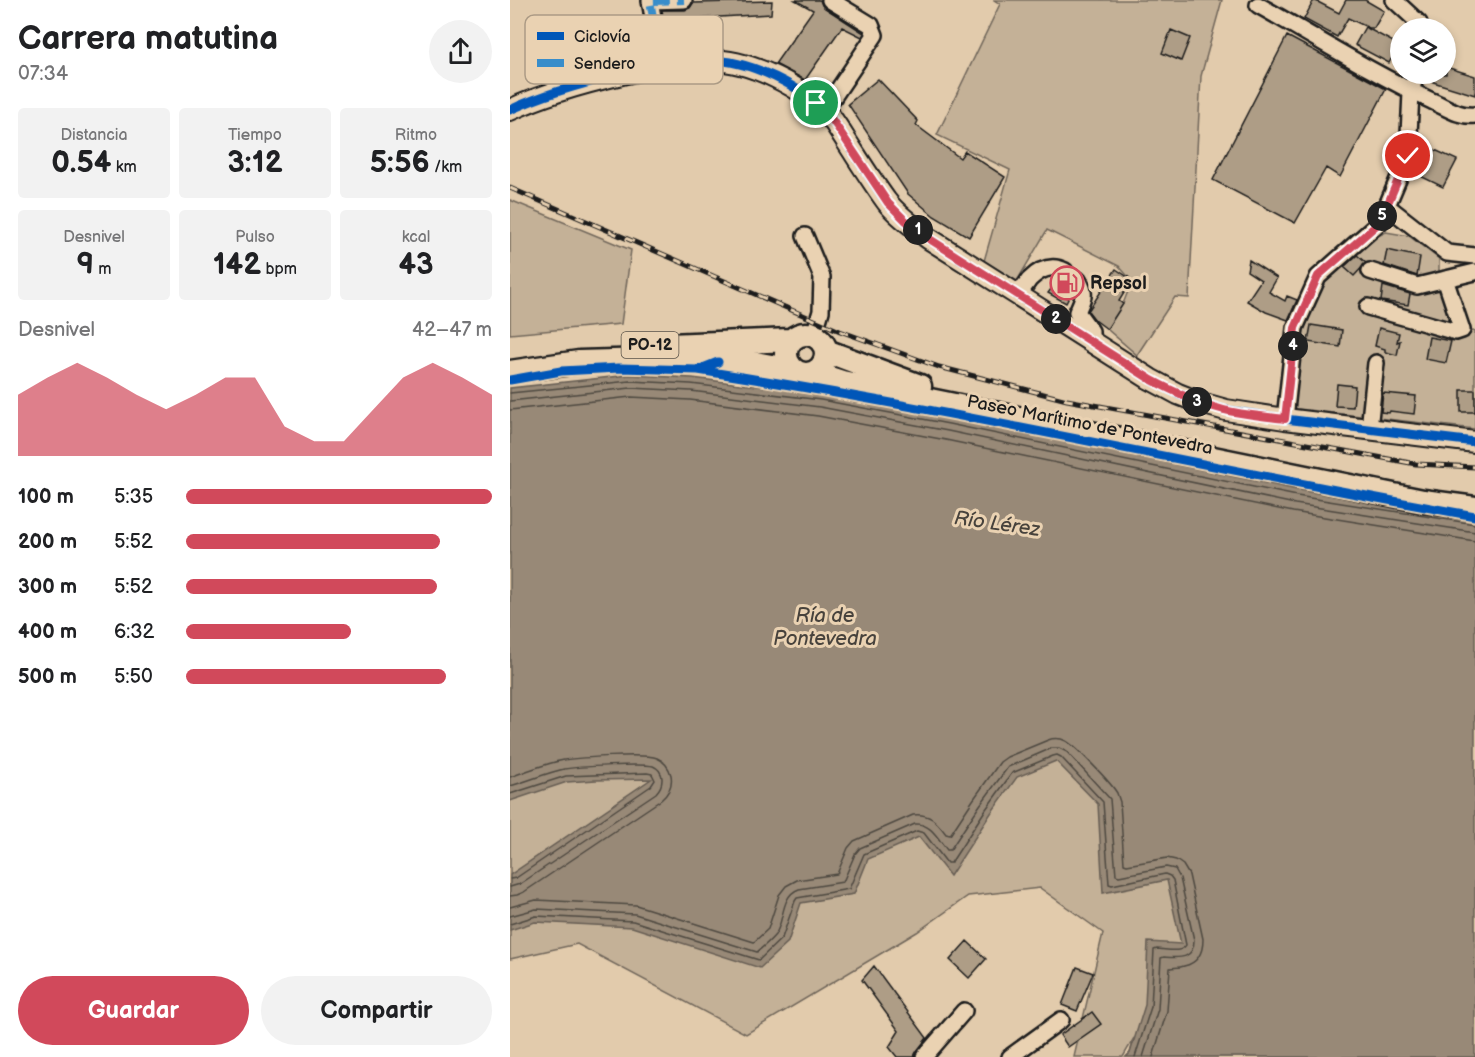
<!DOCTYPE html>
<html lang="es">
<head>
<meta charset="utf-8">
<style>
	:root { --surface:#fff; --page:#f2f2f2; --text:#202124; --muted:#757577; --accent:#d1495b }
	body { margin:0; font-family:"Balsamiq Sans",sans-serif; background:var(--page); color:var(--text); height:100vh; display:flex; flex-direction:column; font-size:22px; white-space:nowrap }
	* { box-sizing:border-box; margin:0 }
	p { font-size:20px; color:var(--muted) }
	.icon { flex:none; width:33px; height:33px; fill:none; stroke:currentColor; stroke-width:2; stroke-linecap:round; stroke-linejoin:round }
	.map { position:relative; flex:1; overflow:hidden }
	.side { display:flex; flex-direction:column; background:var(--surface); width:510px }
	.side>* { flex:none }
	.fabs { position:absolute; left:880px; top:18px; display:grid; gap:12px }
	.fabs a { display:grid; place-items:center; width:66px; height:66px; border-radius:50%; background:var(--surface); box-shadow:0 3px 9px #0003; font-size:30px }
	.pin { position:absolute; display:grid; place-items:center; width:51px; height:51px; color:#fff; margin:-26px; border:3px solid #fff; border-radius:50%; box-shadow:0 2px 6px #0007 }
	.km { position:absolute; width:30px; height:30px; margin:-15px; border-radius:50%; background:#222; color:#fff; font-size:16px; line-height:30px; text-align:center }
	.round { display:grid; place-items:center; flex:none; width:63px; height:63px; border-radius:32px; background:var(--page) }
	.summary { display:flex; align-items:center; justify-content:space-between; height:102px; padding:0 18px }
	h1 { font-size:33px; font-weight:600; line-height:45px }
	.metrics { display:grid; grid-template-columns:repeat(3,1fr); gap:9px; height:102px; padding:6px 18px }
	.metrics div { display:grid; align-content:center; border-radius:6px; background:var(--page); text-align:center }
	.metrics b { font-size:30px; font-weight:600 }
	.metrics small { font-size:16px; font-weight:400 }
	.metrics p { font-size:16px }
	.chart { height:168px; padding:12px 18px }
	.chart p { display:flex; justify-content:space-between }
	.chart svg { width:100%; height:108px; margin-top:6px; fill:var(--accent); opacity:.7 }
	.button { display:flex; gap:12px; margin-top:auto; padding:12px 18px }
	.button a { flex:1; height:69px; border-radius:36px; background:var(--accent); color:#fff; font-size:24px; font-weight:600; line-height:69px; text-align:center }
	.button a+a { background:var(--page); color:var(--text) }
	ul { padding:0 18px; list-style:none; font-size:20px }
	li { display:grid; grid-template-columns:96px 72px 1fr; align-items:center; height:45px }
	li i { height:15px; border-radius:8px; background:var(--accent) }
	main { display:flex; flex:1; min-height:0 }
	.map>svg:first-child { display:block }
	.green { fill:#c4b197; stroke:#70665a; stroke-width:1.5 }
	.water { fill:#988977; stroke:#665d53; stroke-width:1.5 }
	.lines { fill:none; stroke-linecap:round; stroke-linejoin:round }
	.shore { stroke:#4e4840; stroke-width:1.5 }
	.building { fill:#ae9d86; stroke:#1c1c1c; stroke-width:1.5 }
	.minor-casing { stroke:#1c1c1c; stroke-width:20 }
	.major-casing { stroke:#1c1c1c; stroke-width:24 }
	.highway-casing { stroke:#1c1c1c; stroke-width:27 }
	.minor { stroke:#ead2b2; stroke-width:15 }
	.major { stroke:#ead2b2; stroke-width:20 }
	.highway { stroke:#ead2b2; stroke-width:22 }
	.rail-casing { stroke:#1c1c1c; stroke-width:5 }
	.rail { stroke:#ead2b2; stroke-width:3; stroke-dasharray:9; stroke-linecap:butt }
	.quiet { stroke:#388dca; stroke-width:8; stroke-dasharray:15 8; stroke-linecap:butt }
	.cycleway-casing { stroke:#ead2b2; stroke-width:13 }
	.cycleway { stroke:#0057b8; stroke-width:9 }
	.route-casing { stroke:#fff; stroke-width:12 }
	.route { stroke:#d1495b; stroke-width:8 }
	.labels { text-anchor:middle; dominant-baseline:central; stroke-width:6; stroke-linejoin:round; paint-order:stroke }
	.shield { fill:#ead2b2; stroke:#5a5349; stroke-width:1.5 }
	.shield-label { font-size:16px; font-weight:bold; fill:#1c1c1c }
	.poi-label { font-size:18px; font-weight:bold; fill:#1c1c1c; stroke:#ead2b2; text-anchor:start }
	.street-label { font-size:18px; fill:#1c1c1c; stroke:#ead2b2 }
	.water-label { font-size:20px; font-style:italic; fill:#47423c; stroke:#ead2b2 }
	.key { fill:#ead2b2; stroke:#ac9b85; stroke-width:1.5 }
	.key-label { font-size:16px; fill:#1c1c1c }
</style>
</head>
<body>
<main>
<section class="side">
<div class="summary"><div><h1>Carrera matutina</h1><p>07:34</p></div><a class="round"><svg class="icon" aria-label="share" viewBox="0 0 24 24"><path d="M12 15V3M7 8l5-5 5 5M5 13v7h14v-7"/></svg></a></div>
<div class="metrics">
<div><p>Distancia</p><b>0.54<small> km</small></b></div>
<div><p>Tiempo</p><b>3:12</b></div>
<div><p>Ritmo</p><b>5:56<small> /km</small></b></div>
</div>
<div class="metrics">
<div><p>Desnivel</p><b>9<small> m</small></b></div>
<div><p>Pulso</p><b>142<small> bpm</small></b></div>
<div><p>kcal</p><b>43</b></div>
</div>
<div class="chart"><p><span>Desnivel</span>42–47 m</p>
<svg viewBox="0 0 160 44" preserveAspectRatio="none"><path d="M0 44V19L10 12L20 6L30 12L40 19L50 25L60 19L70 12L80 12L90 32L100 38L110 38L120 25L130 12L140 6L150 12L160 19V44z"/></svg>
</div>
<ul>
<li><b>100 m</b>5:35<i style="width:100%"></i></li>
<li><b>200 m</b>5:52<i style="width:83%"></i></li>
<li><b>300 m</b>5:52<i style="width:82%"></i></li>
<li><b>400 m</b>6:32<i style="width:54%"></i></li>
<li><b>500 m</b>5:50<i style="width:85%"></i></li>
</ul>
<div class="button"><a>Guardar</a><a>Compartir</a></div>
</section>
<div class="map">
<svg width="965" height="1057" viewBox="0 0 965 1057">
	<rect width="100%" height="100%" fill="#e2cbac"/>
	<filter id="ink" filterUnits="userSpaceOnUse"><feTurbulence type="fractalNoise" baseFrequency=".0167" numOctaves="2"/><feDisplacementMap in="SourceGraphic" scale="12" xChannelSelector="R" yChannelSelector="G"/><feConvolveMatrix kernelMatrix="1 2 1 2 8 2 1 2 1" color-interpolation-filters="sRGB"/></filter>
	<g filter="url(#ink)">
		<path class="green" d="M484 0H712L691 76 679 298 665 297 627 355 597 329 613 304 622 281 609 266 537 230 507 281 474 261 500 170 427 135 490 4Z
			M0 200 121 250 111 324 0 334Z
			M876 232 899 236 929 259V275L909 282 856 268 854 272 907 288 933 282 949 328H945L860 303 859 307 946 332 965 331V429L780 408 787 350 811 281 852 244Z
			M417 597 965 1057H616L620 1053 624 1038 613 1057H564L593 933 530 888 458 896 407 932 236 1034 67 944 0 959V631Z"/>
		<path class="water" d="M120 375 182 378 312 394 440 418 788 490 965 519V1057H616L620 1053 635 1005 638 942 671 944 657 880 593 893 588 804 546 761 507 777 481 813 440 876 409 837 358 859 344 894 291 903 278 942 250 968 122 927 25 922 0 930V875L141 779 86 780 57 782 0 801V388Z"/>
		<g class="lines">
			<path class="shore" d="M0 393 120 381 181 384 311 400 439 424 787 496 965 524
				M0 401 121 388 181 391 310 407 438 431 785 504 965 532
				M0 410 121 397 180 400 308 416 436 440 783 512 965 541
				M0 777C17 771 36 763 54 760 68 758 135 753 147 758 154 761 159 768 161 775 163 786 158 794 151 800L14 892 7 895 0 896
				M0 786C18 781 36 773 54 769 66 767 133 763 143 766 155 771 154 785 146 793L10 884 0 887
				M0 794 56 776 137 773 142 774 145 780 141 786 6 878 0 879
				M0 907 26 900 126 905 244 942 258 929 269 895 276 886 287 880 327 874 338 848 344 841 403 815C420 813 427 822 436 834L440 835 463 800 490 762 497 757 538 740C544 738 550 738 556 741 566 746 601 783 607 793L610 802 614 864 617 865 657 858 666 860 673 865 679 875 693 939C693 952 688 963 674 966 669 968 664 967 660 968L657 1011 643 1057
				M0 916 26 909 125 914 247 952C253 947 260 941 265 935 275 921 270 896 289 889L333 882 345 854 350 848 405 824C421 823 428 839 437 850H440L470 805 498 767 542 748H549L557 752 600 799 606 875 609 876 656 867 665 869 670 878 684 940C684 960 669 958 654 957L651 958 648 1009 633 1057
				M0 924 26 916 123 921 249 960 272 938 285 901 287 898 339 889 354 854 407 831 414 833 437 863H441L476 809 502 773 543 756 547 755 551 757 593 802 599 884 602 885 655 874 660 876 663 880 676 945C671 954 656 949 647 949L644 950 641 1007 625 1057"/>
		</g>
		<path class="building" d="M285 0H310L312 5 315 8 354 33 352 37 332 27 295 80 265 64 303 10Z
			M804 0 829 13 836 0H855L874 11 864 28H859L838 18 827 37 794 19Z
			M262 1 261 14 159 20 160 38 180 35 181 49 159 52 152 10H175L180 8 183 3Z
			M855 27 889 45 879 63 845 45Z
			M661 30 680 38 671 61 652 53Z
			M777 36 876 89 830 177 816 168 785 223 703 180Z
			M936 67 965 76V95L923 82 925 74H936Z
			M368 79 408 121 406 125 450 158 455 151 495 177 459 237 424 216 398 194 338 104Z
			M914 145 947 160 933 187 902 172Z
			M877 250 910 257 907 276 874 265Z
			M847 255 856 263 844 276 834 267Z
			M739 260 767 278 759 292 775 301 777 296 787 300 778 320 756 312 737 301 751 280 737 271Z
			M606 269 622 280 609 301 613 304 597 329 585 320 578 311Z
			M549 279 558 280 563 290 556 303 538 293Z
			M873 286 900 294 898 305 871 301Z
			M801 325 832 330 830 347 798 342Z
			M869 328 889 333 887 342 890 341 887 355 875 352V349L865 346Z
			M919 337 941 341 936 363 915 359Z
			M827 384 845 386 843 407 825 406Z
			M951 390H965V412H951Z
			M873 393 906 396 904 414 880 411 879 413 871 412Z
			M457 941 476 959 459 978 440 960Z
			M364 966 417 1038 407 1051 404 1057H387L379 1047 389 1031 352 980Z
			M567 967 583 973 567 1011 552 1005Z
			M582 1012 591 1024 558 1047 550 1035Z"/>
		<g class="lines">
			<g class="minor-casing">
				<path id="minor" d="M884 0 909 23 910 28
					M748 5C805 37 862 73 922 101 936 107 949 117 965 115
					M152 65 140 1 174 0
					M314 111 365 35 361 25 320 0
					M877 206 937 253 965 256
					M295 236 312 277 311 311 304 335
					M860 271 907 286 965 272
					M568 280C577 294 573 298 567 312L581 331V342
					M503 292C506 291 510 290 513 288 515 286 517 283 519 280 530 269 541 264 555 271
					M858 307 946 332 952 330 935 279
					M775 419 785 328 808 277 870 222 898 156 901 92 906 74
					M859 429 866 363
					M414 1057 454 1011
					M500 1057 551 1020"/>
			</g>
			<g class="major-casing">
				<path id="major" d="M0 110C36 93 73 83 112 74 140 68 168 60 197 60 239 59 295 87 322 119 327 126 332 134 337 142 350 162 363 183 377 202 388 216 404 227 418 238L640 379 668 394 691 403 716 410 775 419 965 442"/>
			</g>
			<g class="highway-casing">
				<path id="highway" d="M276 354a20 20 0 1 1 40 0a20 20 0 1 1-40 0Z
					M135 346 280 340
					M316 351 410 386
					M0 372 69 362 138 360 245 363 283 370
					M304 373 332 382 913 501 965 508"/>
			</g>
			<use href="#minor" class="minor"/>
			<use href="#major" class="major"/>
			<use href="#highway" class="highway"/>
			<g class="rail-casing">
				<path id="rail" d="M0 188 330 331 429 367 557 400 906 464 965 467"/>
			</g>
			<use href="#rail" class="rail"/>
			<path class="quiet" d="M152 65 140 1 174 0
				M775 419 785 328 808 277 870 222 877 206"/>
			<g class="cycleway-casing">
				<path id="cycleway" d="M0 110C36 93 73 83 112 74 140 68 168 60 197 60 239 59 295 87 322 119 327 126 332 134 337 142 350 162 363 183 377 202 388 216 404 227 418 238L640 379 668 394 691 403 716 410 775 419 965 442
					M188 370C448 410 705 470 965 516
					M0 380 51 371 109 368 188 370 208 362"/>
			</g>
			<use href="#cycleway" class="cycleway"/>
		</g>
	</g>
	<g class="lines" filter="url(#ink)">
		<g class="route-casing">
			<path id="route" d="M306 103 321 118 378 203 395 220 418 238 640 379C664 392 688 403 714 410 734 415 755 416 775 419L785 328 808 276 870 222 898 156"/>
		</g>
		<use href="#route" class="route"/>
	</g>
	<defs>
		<g id="fuel-ring" transform="scale(1.725)"><circle r="9.5" fill="#ead2b2" stroke="#d1495b" stroke-width="1.5"/><path d="M-5.5-6h7V0h2V4h1.3V-2.5L3-4.5l.8-.8L6-3V5H2.5V1h-1V6h-7ZM-4.2-4.7v3.2H.2V-4.7Z" fill="#d1495b"/></g>
	</defs>
	<g fill-rule="evenodd">
		<use href="#fuel-ring" x="557" y="283"/>
	</g>
	<g class="labels">
		<rect class="shield" x="111.5" y="332" width="57" height="26" rx="4.5"/>
		<g class="shield-label">
			<text x="140" y="345">PO-12</text>
		</g>
		<g class="poi-label">
			<text x="580" y="283">Repsol</text>
		</g>
		<g class="street-label">
			<text transform="translate(580 425) rotate(11)">Paseo Marítimo de Pontevedra</text>
		</g>
		<g class="water-label">
			<text transform="translate(487 524) rotate(8)">Río Lérez</text>
			<text x="315" y="616">Ría de<tspan x="315" dy="23">Pontevedra</tspan></text>
		</g>
	</g>
	<rect x="15" y="15" width="198" height="69" rx="9" class="key"/>
	<rect x="27" y="32" width="27" height="8" fill="#0057b8"/>
	<rect x="27" y="59" width="27" height="8" fill="#388dca"/>
	<g class="key-label">
		<text x="64" y="42">Ciclovía</text>
		<text x="64" y="69">Sendero</text>
	</g>
</svg>
<div class="fabs">
<a><svg class="icon" aria-label="layers" viewBox="0 0 24 24"><path d="M12 4l9 5-9 5-9-5zM3 14l9 5 9-5"/></svg></a>
</div>
<div class="pin" style="left:306px;top:103px;background:#1e9e55"><svg class="icon" aria-label="arrive" viewBox="0 0 24 24"><path d="M6 21V4h12l-3 4 3 4H6"/></svg></div>
<div class="pin" style="left:898px;top:156px;background:#d93025"><svg class="icon" aria-label="check" viewBox="0 0 24 24"><path d="M5 12l5 5 9-10"/></svg></div>
<b class="km" style="left:408px;top:230px">1</b>
<b class="km" style="left:546px;top:319px">2</b>
<b class="km" style="left:687px;top:402px">3</b>
<b class="km" style="left:783px;top:346px">4</b>
<b class="km" style="left:872px;top:216px">5</b>
</div>
</main>
</body>
</html>
